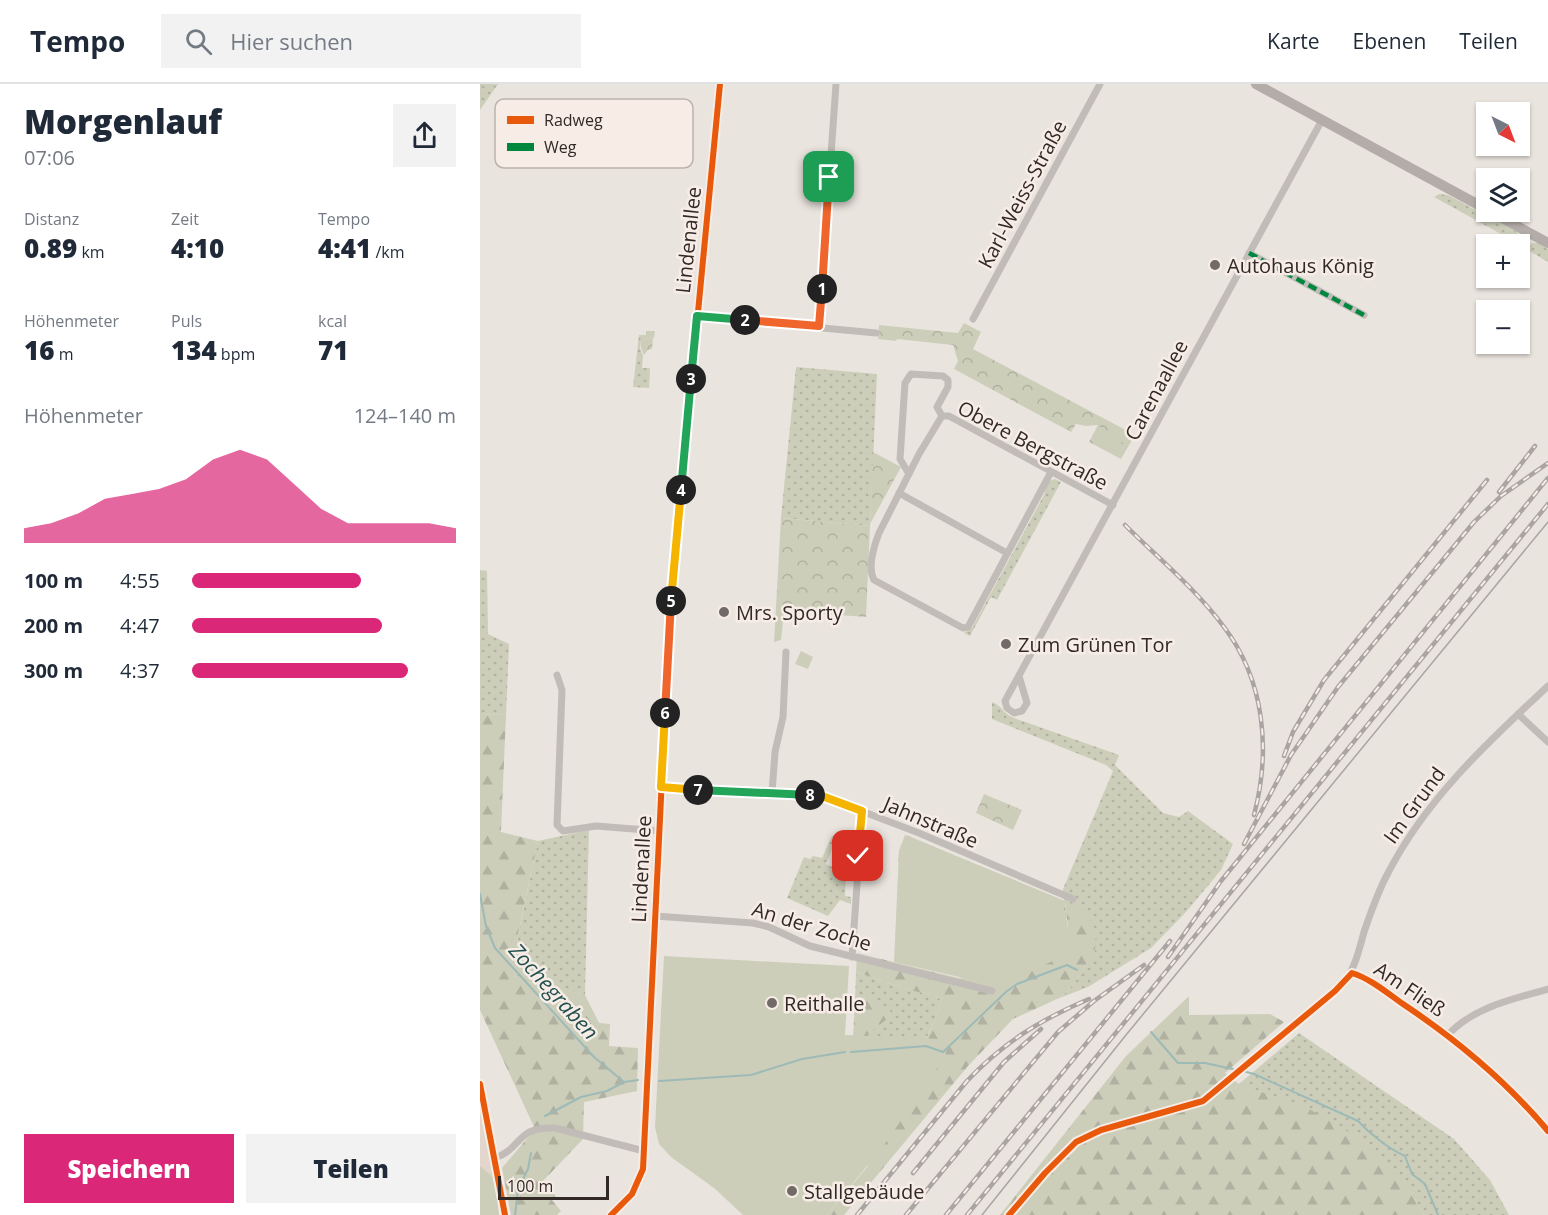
<!DOCTYPE html>
<html lang="de">
<head>
<meta charset="utf-8">
<style>
	:root { --surface:#fff; --page:#f2f2f3; --text:#1f2937; --muted:#747a83; --line:#e0e1e3; --accent:#db2777 }
	body { margin:0; font-family:"Open Sans",sans-serif; background:var(--page); color:var(--text); height:100vh; display:flex; flex-direction:column; font-size:22px; white-space:nowrap }
	* { box-sizing:border-box; margin:0 }
	p { font-size:20px; color:var(--muted) }
	.icon { flex:none; width:33px; height:33px; fill:none; stroke:currentColor; stroke-width:2; stroke-linecap:round; stroke-linejoin:round }
	.map { position:relative; flex:1; overflow:hidden }
	.panel { display:flex; flex-direction:column; background:var(--surface); width:480px }
	.panel>* { flex:none }
	.needle { width:39px; rotate:138deg }
	.fabs { position:absolute; left:996px; top:18px; display:grid; gap:12px }
	.fabs a { display:grid; place-items:center; width:54px; height:54px; border-radius:0px; background:var(--surface); box-shadow:0 2px 4px #0004; font-size:30px }
	.scale { position:absolute; left:18px; bottom:15px; width:111px; box-sizing:border-box; padding-left:6px; border:3px solid #322927; border-top:0; font-size:16px; line-height:21px; white-space:nowrap; color:#322927; -webkit-text-stroke:4px #f7ede6; paint-order:stroke }
	.pin { position:absolute; display:grid; place-items:center; width:51px; height:51px; color:#fff; margin:-26px; border-radius:12px; box-shadow:0 3px 9px #0006 }
	.km { position:absolute; width:30px; height:30px; margin:-15px; border-radius:50%; background:#222; color:#fff; font-size:16px; line-height:30px; text-align:center }
	.round { display:grid; place-items:center; flex:none; width:63px; height:63px; border-radius:0px; background:var(--page) }
	.summary { display:flex; align-items:center; justify-content:space-between; height:102px; padding:0 24px }
	h1 { font-size:33px; font-weight:800; line-height:45px }
	.figures { display:grid; grid-template-columns:repeat(3,1fr); gap:9px; height:102px; padding:6px 24px }
	.figures div { display:grid; align-content:center }
	.figures b { font-size:26px; font-weight:800 }
	.figures small { font-size:16px; font-weight:400 }
	.figures p { font-size:16px }
	.chart { height:168px; padding:12px 24px }
	.chart p { display:flex; justify-content:space-between }
	.chart svg { width:100%; height:108px; margin-top:6px; fill:var(--accent); opacity:.7 }
	.primary-button { display:flex; gap:12px; margin-top:auto; padding:12px 24px }
	.primary-button a { flex:1; height:69px; border-radius:0px; background:var(--accent); color:#fff; font-size:24px; font-weight:800; line-height:69px; text-align:center }
	.primary-button a+a { background:var(--page); color:var(--text) }
	ul { padding:0 24px; list-style:none; font-size:20px }
	li { display:grid; grid-template-columns:96px 72px 1fr; align-items:center; height:45px }
	li i { height:15px; border-radius:8px; background:var(--accent) }
	header { display:flex; align-items:center; gap:36px; box-sizing:border-box; height:84px; padding:0 30px; background:var(--surface); border-bottom:2px solid var(--line) }
	header strong { font-size:28px }
	nav { display:flex; gap:33px; margin-inline-start:auto; font-size:21px }
	.search { width:420px; height:54px; background:var(--page); display:flex; align-items:center; gap:15px; box-sizing:border-box; padding:0 21px; border-radius:0px; color:var(--muted); font-size:22px }
	main { display:flex; flex:1; min-height:0 }
	.map>svg:first-child { display:block }
	.grass { fill:url(#grass-dots) }
	.forest { fill:url(#forest-firs) }
	.park { fill:url(#park-crowns) }
	.garden { fill:#ccceba }
	.plaza { fill:#e3d6cc }
	.lines { fill:none; stroke-linecap:round; stroke-linejoin:round }
	.stream { stroke:#9dbab7; stroke-width:2 }
	.minor { stroke:#c2bcb8; stroke-width:7 }
	.tertiary { stroke:#c2bcb8; stroke-width:9 }
	.secondary { stroke:#b3aca8; stroke-width:10 }
	.tram { stroke:#aaa5a2; stroke-width:1.5 }
	.rail-casing { stroke:#aaa5a2; stroke-width:4.5 }
	.rail { stroke:#f7ede6; stroke-width:2; stroke-dasharray:7; stroke-linecap:butt }
	.quiet { stroke:#00873e; stroke-width:4.5; stroke-dasharray:9 4.5; stroke-linecap:butt }
	.cycleway-casing { stroke:#f7ede6; stroke-width:10 }
	.cycleway { stroke:#e8590c; stroke-width:6 }
	.split-1-casing { stroke:#fff; stroke-width:12 }
	.split-2-casing { stroke:#fff; stroke-width:12 }
	.split-3-casing { stroke:#fff; stroke-width:12 }
	.split-4-casing { stroke:#fff; stroke-width:12 }
	.split-5-casing { stroke:#fff; stroke-width:12 }
	.split-6-casing { stroke:#fff; stroke-width:12 }
	.split-7-casing { stroke:#fff; stroke-width:12 }
	.split-8-casing { stroke:#fff; stroke-width:12 }
	.split-9-casing { stroke:#fff; stroke-width:12 }
	.split-1 { stroke:#f0652b; stroke-width:8 }
	.split-2 { stroke:#f0652b; stroke-width:8 }
	.split-3 { stroke:#22a559; stroke-width:8 }
	.split-4 { stroke:#22a559; stroke-width:8 }
	.split-5 { stroke:#f5b400; stroke-width:8 }
	.split-6 { stroke:#f0652b; stroke-width:8 }
	.split-7 { stroke:#f5b400; stroke-width:8 }
	.split-8 { stroke:#22a559; stroke-width:8 }
	.split-9 { stroke:#f5b400; stroke-width:8 }
	.poi-dot { fill:#726a67; stroke:#f7ede6; stroke-width:2 }
	.labels { text-anchor:middle; dominant-baseline:central; stroke-width:5; stroke-linejoin:round; paint-order:stroke }
	.street-label { font-size:20px; fill:#322927; stroke:#f7ede6 }
	.poi-label { font-size:20px; fill:#322927; stroke:#f7ede6; text-anchor:start }
	.water-label { font-size:21px; font-style:italic; fill:#214f4e; stroke:#f7ede6 }
	.key { fill:#f7ede6; stroke:#bcb2ad; stroke-width:1.5 }
	.key-label { font-size:16px; fill:#322927 }
</style>
</head>
<body>
<header>
<strong>Tempo</strong>
<div class="search"><svg class="icon" aria-label="search" viewBox="0 0 24 24"><circle cx="10" cy="10" r="6"/><path d="M15 15l6 6"/></svg>Hier suchen</div>
<nav><a>Karte</a><a>Ebenen</a><a>Teilen</a></nav>
</header>
<main>
<section class="panel">
<div class="summary"><div><h1>Morgenlauf</h1><p>07:06</p></div><a class="round"><svg class="icon" aria-label="share" viewBox="0 0 24 24"><path d="M12 15V3M7 8l5-5 5 5M5 13v7h14v-7"/></svg></a></div>
<div class="figures">
<div><p>Distanz</p><b>0.89<small> km</small></b></div>
<div><p>Zeit</p><b>4:10</b></div>
<div><p>Tempo</p><b>4:41<small> /km</small></b></div>
</div>
<div class="figures">
<div><p>Höhenmeter</p><b>16<small> m</small></b></div>
<div><p>Puls</p><b>134<small> bpm</small></b></div>
<div><p>kcal</p><b>71</b></div>
</div>
<div class="chart"><p><span>Höhenmeter</span>124–140 m</p>
<svg viewBox="0 0 160 44" preserveAspectRatio="none"><path d="M0 44V38L10 36L20 32L30 26L40 24L50 22L60 18L70 10L80 6L90 10L100 20L110 30L120 36L130 36L140 36L150 36L160 38V44z"/></svg>
</div>
<ul>
<li><b>100 m</b>4:55<i style="width:64%"></i></li>
<li><b>200 m</b>4:47<i style="width:72%"></i></li>
<li><b>300 m</b>4:37<i style="width:82%"></i></li>
</ul>
<div class="primary-button"><a>Speichern</a><a>Teilen</a></div>
</section>
<div class="map">
<svg width="1068" height="1131" viewBox="0 0 1068 1131">
	<defs>
		<pattern id="grass-dots" width="8" height="8" patternUnits="userSpaceOnUse" patternTransform="scale(1.5)"><rect width="8" height="8" fill="#ccceba"/><path d="M2 2h.1M6 6h.1" fill="none" stroke="#b0b1a0" stroke-width="1.8" stroke-linecap="round"/></pattern>
		<pattern id="forest-firs" width="22" height="20" patternUnits="userSpaceOnUse" patternTransform="scale(1.5)"><rect width="22" height="20" fill="#ccceba"/><path d="M5 1l3.5 6h-7zM16 11l3.5 6h-7z" fill="#b0b1a0"/></pattern>
		<pattern id="park-crowns" width="20" height="18" patternUnits="userSpaceOnUse" patternTransform="scale(1.5)"><rect width="20" height="18" fill="#ccceba"/><path d="M2 6a3 3 0 1 1 6 0M12 15a3 3 0 1 1 6 0" fill="none" stroke="#b0b1a0"/></pattern>
	</defs>
	<rect width="100%" height="100%" fill="#eae4de"/>
	<path class="grass" d="M0 0H18L0 26Z
		M959 110 968 111 1037 148 1040 152 1039 160 954 113Z
		M1052 159H1058L1068 165V178L1046 165Z
		M166 247H175L174 254 168 253 161 257 160 264 163 272 162 284H170L169 304 153 303 159 251H166Z
		M316 283 397 290 390 442 301 434Z
		M575 395 581 398 517 516 511 513 490 552 484 549 492 544 565 409 564 406 569 397Z
		M0 486 7 487 8 550 29 560 26 631 0 630Z
		M512 618C521 622 520 624 527 630 531 634 544 637 551 640L639 671 635 681 683 729 699 733 708 727 753 760 741 786 706 828 671 864 608 903 577 915 588 907 608 879 585 818 587 842 418 777 419 767 426 751 584 817 583 805 633 687 626 681 512 635Z
		M109 746 105 911 34 895 38 851 58 757Z
		M352 752 357 753 346 780 366 790 365 812 371 813V820L360 816 348 832 307 814 324 773 330 775 333 772 342 774Z
		M376 888 432 907 453 910 461 916 456 934 444 959 372 974 385 913 375 918Z
		M819 949 974 1055 1010 1096 1029 1131H944L931 1108 759 1000Z"/>
	<path class="forest" d="M0 630 26 631 21 748 58 757 38 850 34 894 105 911 119 939 130 940 129 962 158 964 157 1007 104 1018 103 1055 63 1097 76 1112 72 1116 81 1127 77 1131H31L22 1084 55 1045 0 926Z
		M585 817 602 824 616 846 615 867 608 879 588 907 577 915 533 935 488 982 364 1131H347L387 1083 456 934 461 916 453 910 432 907 376 888 377 869 515 903 590 864Z
		M709 912V931L790 930 804 938 745 989 759 1000 829 1025 882 1056 931 1108 944 1131H520L646 972Z
		M385 913 397 918 411 927 407 935 383 954 373 952 375 918Z"/>
	<path class="park" d="M484 239 501 248 493 265 655 351 641 375 609 358 618 341 606 342 596 340 591 348 474 285 478 277 473 261 417 255 416 257 398 255 399 241 478 249Z
		M168 253 173 254 172 265 168 266 164 271 161 264V257Z
		M393 368 421 383 390 440Z
		M301 434 390 442 386 533 304 527 301 556 294 558Z
		M504 710 542 726 533 746 496 729Z"/>
	<path class="garden" d="M619 342 643 356 636 368 612 354Z
		M321 567 333 573 328 585 315 580Z
		M425 751 585 817 583 822 593 867 530 898 514 904 496 901 479 893 414 878 419 767Z
		M184 872 369 882 365 951 462 955 466 971 404 1061 347 1131H263L234 1104 191 1073 179 1060 175 1043Z
		M0 1029 18 1120 19 1131H0Z"/>
	<path class="plaza" d="M0 1029 12 1092 0 1082Z"/>
	<g class="lines">
		<path class="stream" d="M0 810 6 842 15 864 114 973 144 998 158 996
			M671 948 698 979H725L757 986
			M371 968 446 962 463 968 527 907 537 900 587 881 597 886
			M763 987 774 990 878 1037C890 1050 909 1065 925 1072L932 1090 945 1100 958 1131
			M179 997 271 991 322 975 365 968
			M65 1032 101 1013 127 1007 144 998
			M35 1131 38 1105 48 1085 51 1069"/>
		<path class="minor" d="M769 169 884 231
			M217 232 396 249
			M493 235 620 0
			M339 242 356 0
			M462 332 439 370 399 449C394 462 387 483 394 496L483 544 488 543 571 388
			M429 390 420 375 425 299 431 290 463 292 468 296V303L457 323 462 332H469L633 421
			M419 409 527 469
			M77 591 82 606 77 741 83 747 116 742 179 747
			M539 592 547 619 542 627 534 629 527 624 525 617 842 36
			M1038 630 1068 658
			M181 703 342 712 439 749 593 815
			M292 709 295 668 303 633 306 568
			M175 832 273 839 289 843 330 862 512 907
			M372 873 382 727
			M872 889C891 895 907 909 923 920 977 956 1026 997 1068 1047
			M968 951C993 923 1034 915 1068 905
			M0 1000 25 1131
			M15 1074C43 1064 36 1042 75 1044L164 1067
			M529 1131 565 1089 596 1058 621 1046 723 1017 864 899C875 884 879 866 884 848 891 828 898 807 908 789 946 715 1008 658 1068 602"/>
		<path class="tertiary" d="M131 1131 152 1110 163 1085 191 508 240 0"/>
		<path class="secondary" d="M776 0 1006 125
			M1011 128 1068 159"/>
		<path class="tram" d="M502 1131 646 951 1068 438"/>
		<g class="rail-casing">
			<path id="rail" d="M1019 408 1055 362
				M645 441C678 474 716 505 744 543 785 597 791 667 774 731
				M804 672 813 648 844 596 1007 396
				M764 760 811 671 858 603 994 438 1021 412 1068 379
				M688 873 741 797 1068 394
				M433 1089 524 978 561 945
				M377 1131 487 997C524 958 560 936 609 915
				M426 1131 578 948 614 917 664 881
				M466 1131 690 857
				M487 1131 1068 420"/>
		</g>
		<use href="#rail" class="rail"/>
		<path class="quiet" d="M769 169 884 231"/>
		<g class="cycleway-casing">
			<path id="cycleway" d="M0 1000 25 1131
				M131 1131 152 1110 163 1085 191 508 240 0
				M529 1131 565 1089 596 1058 621 1046 723 1017 855 907 872 889C891 895 907 909 923 920 977 956 1026 997 1068 1047"/>
		</g>
		<use href="#cycleway" class="cycleway"/>
	</g>
	<g class="lines">
		<g class="split-1-casing">
			<path id="split-1" d="M342 205 349 93"/>
		</g>
		<g class="split-2-casing">
			<path id="split-2" d="M265 236 339 242 342 205"/>
		</g>
		<g class="split-3-casing">
			<path id="split-3" d="M211 295 217 232 265 236"/>
		</g>
		<g class="split-4-casing">
			<path id="split-4" d="M201 406 211 295"/>
		</g>
		<g class="split-5-casing">
			<path id="split-5" d="M191 517 201 406"/>
		</g>
		<g class="split-6-casing">
			<path id="split-6" d="M185 629 191 517"/>
		</g>
		<g class="split-7-casing">
			<path id="split-7" d="M185 629 181 703 218 706"/>
		</g>
		<g class="split-8-casing">
			<path id="split-8" d="M218 706 330 711"/>
		</g>
		<g class="split-9-casing">
			<path id="split-9" d="M330 711 342 712 382 727 378 772"/>
		</g>
		<use href="#split-1" class="split-1"/>
		<use href="#split-2" class="split-2"/>
		<use href="#split-3" class="split-3"/>
		<use href="#split-4" class="split-4"/>
		<use href="#split-5" class="split-5"/>
		<use href="#split-6" class="split-6"/>
		<use href="#split-7" class="split-7"/>
		<use href="#split-8" class="split-8"/>
		<use href="#split-9" class="split-9"/>
	</g>
	<g class="poi-dot">
		<circle cx="735" cy="181" r="6"/>
		<circle cx="244" cy="528" r="6"/>
		<circle cx="526" cy="560" r="6"/>
		<circle cx="292" cy="919" r="6"/>
		<circle cx="312" cy="1107" r="6"/>
	</g>
	<g class="labels">
		<g class="street-label">
			<text transform="translate(542 110) rotate(-62)">Karl-Weiss-Straße</text>
			<text transform="translate(208 156) rotate(-84)">Lindenallee</text>
			<text transform="translate(676 306) rotate(-62)">Carenaallee</text>
			<text transform="translate(553 361) rotate(28)">Obere Bergstraße</text>
			<text transform="translate(934 721) rotate(-54)">Im Grund</text>
			<text transform="translate(451 738) rotate(23)">Jahnstraße</text>
			<text transform="translate(161 785) rotate(-87)">Lindenallee</text>
			<text transform="translate(332 842) rotate(17)">An der Zoche</text>
			<text transform="translate(930 905) rotate(34)">Am Fließ</text>
		</g>
		<g class="poi-label">
			<text x="747" y="181">Autohaus König</text>
			<text x="256" y="528">Mrs. Sporty</text>
			<text x="538" y="560">Zum Grünen Tor</text>
			<text x="304" y="919">Reithalle</text>
			<text x="324" y="1107">Stallgebäude</text>
		</g>
		<g class="water-label">
			<text transform="translate(74 907) rotate(48)">Zochegraben</text>
		</g>
	</g>
	<rect x="15" y="15" width="198" height="69" rx="9" class="key"/>
	<rect x="27" y="32" width="27" height="8" fill="#e8590c"/>
	<rect x="27" y="59" width="27" height="8" fill="#00873e"/>
	<g class="key-label">
		<text x="64" y="42">Radweg</text>
		<text x="64" y="69">Weg</text>
	</g>
</svg>
<div class="fabs">
<a><svg class="needle" viewBox="-14 -14 28 28"><path d="M0-13l5 13h-10z" fill="#e53935"/><path d="M0 13l5-13h-10z" fill="#747a83"/></svg></a>
<a><svg class="icon" aria-label="layers" viewBox="0 0 24 24"><path d="M12 4l9 5-9 5-9-5zM3 14l9 5 9-5"/></svg></a>
<a>+</a>
<a>−</a>
</div>
<div class="scale">100 m</div>
<div class="pin" style="left:349px;top:93px;background:#1e9e55"><svg class="icon" aria-label="arrive" viewBox="0 0 24 24"><path d="M6 21V4h12l-3 4 3 4H6"/></svg></div>
<div class="pin" style="left:378px;top:772px;background:#d93025"><svg class="icon" aria-label="check" viewBox="0 0 24 24"><path d="M5 12l5 5 9-10"/></svg></div>
<b class="km" style="left:342px;top:205px">1</b>
<b class="km" style="left:265px;top:236px">2</b>
<b class="km" style="left:211px;top:295px">3</b>
<b class="km" style="left:201px;top:406px">4</b>
<b class="km" style="left:191px;top:517px">5</b>
<b class="km" style="left:185px;top:629px">6</b>
<b class="km" style="left:218px;top:706px">7</b>
<b class="km" style="left:330px;top:711px">8</b>
</div>
</main>
</body>
</html>
